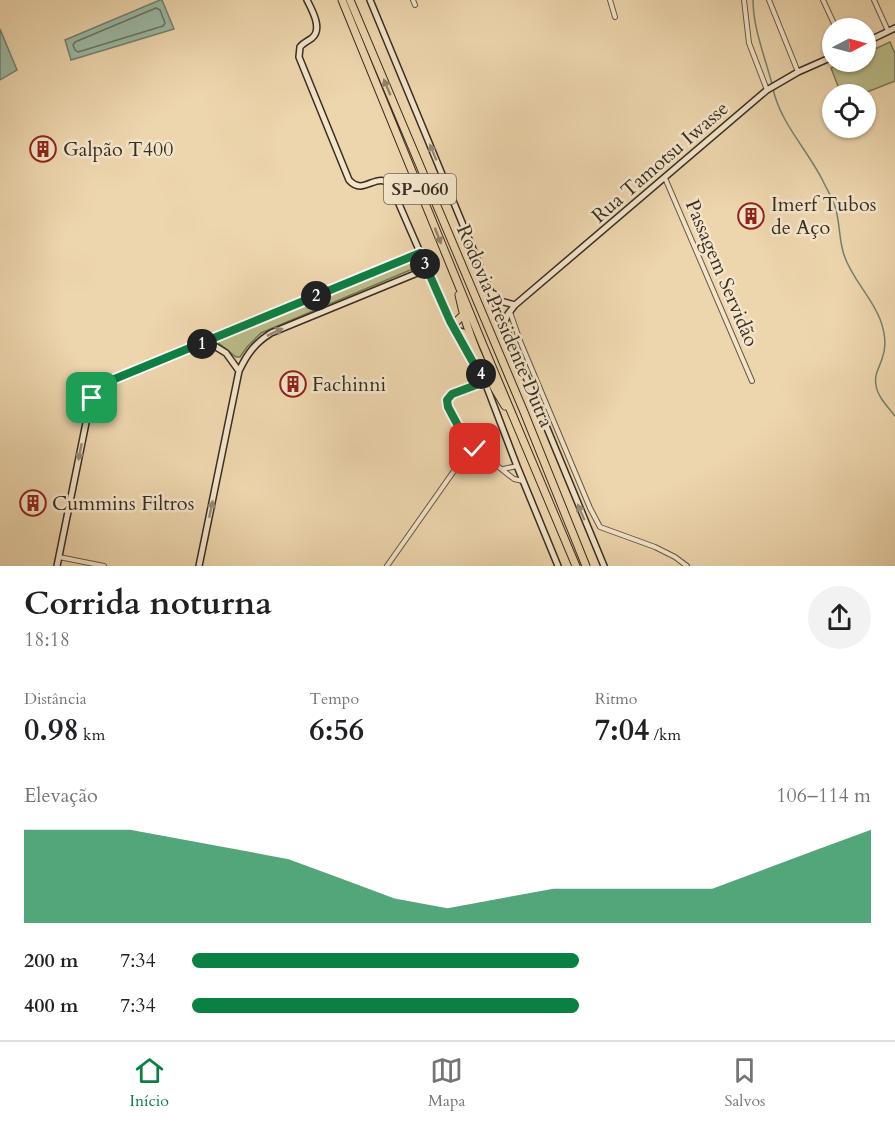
<!DOCTYPE html>
<html lang="pt">
<head>
<meta charset="utf-8">
<style>
	:root { --surface:#fff; --page:#f2f2f2; --text:#202124; --muted:#757577; --line:#e0e0e0; --accent:#0b8043 }
	body { margin:0; font-family:Cardo,serif; background:var(--page); color:var(--text); height:100vh; display:flex; flex-direction:column; font-size:22px; white-space:nowrap }
	* { box-sizing:border-box; margin:0 }
	p { font-size:20px; color:var(--muted) }
	.icon { flex:none; width:33px; height:33px; fill:none; stroke:currentColor; stroke-width:2; stroke-linecap:round; stroke-linejoin:round }
	.map { position:relative; height:566px; overflow:hidden }
	.panel { display:flex; flex-direction:column; background:var(--surface); flex:1 }
	.panel>* { flex:none }
	.needle { width:39px; rotate:84deg }
	.buttons { position:absolute; left:822px; top:18px; display:grid; gap:12px }
	.buttons a { display:grid; place-items:center; width:54px; height:54px; border-radius:50%; background:var(--surface); box-shadow:0 2px 4px #0004; font-size:30px }
	.pin { position:absolute; display:grid; place-items:center; width:51px; height:51px; color:#fff; margin:-26px; border-radius:12px; box-shadow:0 3px 9px #0006 }
	.km { position:absolute; width:30px; height:30px; margin:-15px; border-radius:50%; background:#222; color:#fff; font-size:16px; line-height:30px; text-align:center }
	.round { display:grid; place-items:center; flex:none; width:63px; height:63px; border-radius:32px; background:var(--page) }
	.summary { display:flex; align-items:center; justify-content:space-between; height:102px; padding:0 24px }
	h1 { font-size:33px; font-weight:600; line-height:45px }
	.stats { display:grid; grid-template-columns:repeat(3,1fr); gap:9px; height:102px; padding:6px 24px }
	.stats div { display:grid; align-content:center }
	.stats b { font-size:30px; font-weight:600 }
	.stats small { font-size:16px; font-weight:400 }
	.stats p { font-size:16px }
	.chart { height:168px; padding:12px 24px }
	.chart p { display:flex; justify-content:space-between }
	.chart svg { width:100%; height:108px; margin-top:6px; fill:var(--accent); opacity:.7 }
	ul { padding:0 24px; list-style:none; font-size:20px }
	li { display:grid; grid-template-columns:96px 72px 1fr; align-items:center; height:45px }
	li i { height:15px; border-radius:8px; background:var(--accent) }
	.tabs { display:flex; justify-content:space-around; align-items:center; height:84px; border-top:2px solid var(--line); background:var(--surface); font-size:16px; color:var(--muted) }
	.tabs a { display:grid; justify-items:center; gap:3px }
	.tabs .on { color:var(--accent) }
	.map>svg:first-child { display:block }
	.green { fill:#babd89; stroke:#797656; stroke-width:1.5 }
	.water { fill:#9ab9a4; stroke:#738170; stroke-width:1.5 }
	.lines { fill:none; stroke-linecap:round; stroke-linejoin:round }
	.shore { stroke:#697463; stroke-width:1.5 }
	.stream { stroke:#738170; stroke-width:1.5 }
	.street-casing { stroke:#655845; stroke-width:6 }
	.secondary-casing { stroke:#382e22; stroke-width:8 }
	.highway-casing { stroke:#382e22; stroke-width:9 }
	.street { stroke:#f3e4ca; stroke-width:4 }
	.secondary { stroke:#f3e4ca; stroke-width:5 }
	.highway { stroke:#edd5ad; stroke-width:7 }
	.oneway { fill:#928268 }
	.oneway2 { fill:#968976 }
	.route-casing { stroke:#fff; stroke-width:12 }
	.route { stroke:#0b8043; stroke-width:8 }
	.labels { text-anchor:middle; dominant-baseline:central; stroke-width:5; stroke-linejoin:round; paint-order:stroke }
	.shield { fill:#f3e4ca; stroke:#706554; stroke-width:1.5 }
	.shield-label { font-size:18px; font-weight:bold; fill:#382e22 }
	.poi-label { font-size:20px; fill:#382e22; stroke:#f3e4ca; text-anchor:start }
	.street-label { font-size:20px; fill:#382e22; stroke:#f3e4ca }
</style>
</head>
<body>
<div class="map">
<svg width="895" height="566" viewBox="0 0 895 566">
	<rect width="100%" height="100%" fill="#edd5ad"/>
	<filter id="stains"><feTurbulence type="fractalNoise" baseFrequency=".00333" numOctaves="4"/><feColorMatrix values="0 0 0 0 .2 0 0 0 0 .09 0 0 0 0 .02 0 0 0 .5 -.17"/></filter>
	<radialGradient id="worn" r=".72"><stop offset=".6" stop-color="#630" stop-opacity="0"/><stop offset="1" stop-color="#630" stop-opacity=".3"/></radialGradient>
	<path class="green" d="M890 42 895 54V81L862 94H841L831 68 846 62H866V53Z
		M412 260 415 268 261 333 247 347 240 357H236L216 341Z"/>
	<path class="water" d="M160 0H162L174 29 71 60 65 40Z
		M0 29 17 70 0 80Z"/>
	<g class="lines">
		<path class="shore" d="M156 8 160 10 165 23 163 26 78 52 75 50 73 45 75 42Z"/>
		<path class="stream" d="M753 0C753 28 765 57 772 84
			M773 89C781 124 807 149 823 181 827 190 834 200 836 210 840 225 839 240 844 255 852 279 871 296 880 319 885 332 887 346 882 359 879 368 874 375 876 385 877 396 888 407 895 416"/>
		<g class="street-casing">
			<path id="street" d="M413 0 415 5
				M610 0 615 17
				M744 0 749 43 767 90
				M769 0 798 72
				M823 0 836 28
				M874 0 888 31
				M665 178 752 381
				M510 312 520 341 590 508 600 527 655 547 675 557 687 566
				M471 450 448 407 447 400 452 394 484 382
				M503 469 517 466
				M59 557 104 566
				M387 566 468 451 477 450 514 479 523 481"/>
		</g>
		<g class="secondary-casing">
			<path id="secondary" d="M307 0C312 10 323 29 312 38 308 41 303 43 300 47L299 57 349 180C365 198 378 167 392 188L450 321 483 377 517 466 558 566
				M370 0 604 566
				M866 42 895 28
				M494 294 500 301 515 305
				M504 324 508 314 515 305 767 90 798 72 832 57
				M455 330 463 332 479 367
				M208 342 226 353 239 371
				M57 566 89 408C93 394 99 388 112 380L420 253
				M199 566 239 371C247 354 255 343 271 333L427 269"/>
		</g>
		<g class="highway-casing">
			<path id="highway" d="M342 0 483 345 576 566
				M350 0 524 412 586 566
				M459 295C467 334 484 372 505 406
				M450 321 456 322 463 315"/>
		</g>
		<use href="#street" class="street"/>
		<use href="#secondary" class="secondary"/>
		<use href="#highway" class="highway"/>
	</g>
	<defs><path id="oneway-solid" d="M-6-.8H1V-3.2L6.5 0L1 3.2V.8H-6Z" transform="scale(1.5)"/></defs>
	<g class="oneway">
		<use href="#oneway-solid" transform="translate(387 87) rotate(-113)"/>
		<use href="#oneway-solid" transform="translate(438 236) rotate(69)"/>
	</g>
	<g class="oneway2">
		<use href="#oneway-solid" transform="translate(433 152) rotate(-112)"/>
		<use href="#oneway-solid" transform="translate(275 332) rotate(-25)"/>
		<use href="#oneway-solid" transform="translate(80 452) rotate(101)"/>
		<use href="#oneway-solid" transform="translate(211 509) rotate(-78)"/>
		<use href="#oneway-solid" transform="translate(581 512) rotate(-113)"/>
	</g>
	<g class="lines">
		<g class="route-casing">
			<path id="route" d="M92 398 100 387 112 380 420 253 450 321 484 382 452 394 447 400 448 407 471 450 475 449"/>
		</g>
		<use href="#route" class="route"/>
	</g>
	<defs>
		<g id="building-ring" transform="scale(1.35)"><circle r="9.5" fill="#f3e4ca" stroke="#8f2418" stroke-width="1.5"/><path d="M-4-6H4V6H1V3H-1V6H-4ZM-2.5-4.3h1.7v1.8h-1.7ZM.8-4.3h1.7v1.8H.8ZM-2.5-1h1.7V.8h-1.7ZM.8-1h1.7V.8H.8Z" fill="#8f2418"/></g>
	</defs>
	<g fill-rule="evenodd">
		<use href="#building-ring" x="43" y="149"/>
		<use href="#building-ring" x="751" y="216"/>
		<use href="#building-ring" x="293" y="384"/>
		<use href="#building-ring" x="33" y="503"/>
	</g>
	<g class="labels">
		<rect class="shield" x="384" y="174" width="72" height="30" rx="4.5"/>
		<g class="shield-label">
			<text x="420" y="189">SP-060</text>
		</g>
		<g class="poi-label">
			<text x="63" y="149">Galpão T400</text>
			<text x="771" y="204">Imerf Tubos<tspan x="771" dy="23">de Aço</tspan></text>
			<text x="312" y="384">Fachinni</text>
			<text x="52" y="503">Cummins Filtros</text>
		</g>
		<g class="street-label">
			<text transform="translate(660 162) rotate(-41)">Rua Tamotsu Iwasse</text>
			<text transform="translate(722 273) rotate(67)">Passagem Servidão</text>
			<text transform="translate(505 326) rotate(67)">Rodovia Presidente Dutra</text>
		</g>
	</g>
	<rect width="100%" height="100%" filter="url(#stains)"/>
	<rect width="100%" height="100%" fill="url(#worn)"/>
</svg>
<div class="buttons">
<a><svg class="needle" viewBox="-14 -14 28 28"><path d="M0-13l5 13h-10z" fill="#e53935"/><path d="M0 13l5-13h-10z" fill="#757577"/></svg></a>
<a><svg class="icon" aria-label="locate" viewBox="0 0 24 24"><circle cx="12" cy="12" r="6"/><path d="M12 2v4M12 18v4M2 12h4M18 12h4"/></svg></a>
</div>
<div class="pin" style="left:92px;top:398px;background:#1e9e55"><svg class="icon" aria-label="arrive" viewBox="0 0 24 24"><path d="M6 21V4h12l-3 4 3 4H6"/></svg></div>
<div class="pin" style="left:475px;top:449px;background:#d93025"><svg class="icon" aria-label="check" viewBox="0 0 24 24"><path d="M5 12l5 5 9-10"/></svg></div>
<b class="km" style="left:202px;top:344px">1</b>
<b class="km" style="left:316px;top:296px">2</b>
<b class="km" style="left:425px;top:264px">3</b>
<b class="km" style="left:481px;top:374px">4</b>
</div>
<section class="panel">
<div class="summary"><div><h1>Corrida noturna</h1><p>18:18</p></div><a class="round"><svg class="icon" aria-label="share" viewBox="0 0 24 24"><path d="M12 15V3M7 8l5-5 5 5M5 13v7h14v-7"/></svg></a></div>
<div class="stats">
<div><p>Distância</p><b>0.98<small> km</small></b></div>
<div><p>Tempo</p><b>6:56</b></div>
<div><p>Ritmo</p><b>7:04<small> /km</small></b></div>
</div>
<div class="chart"><p><span>Elevação</span>106–114 m</p>
<svg viewBox="0 0 160 44" preserveAspectRatio="none"><path d="M0 44V6L10 6L20 6L30 10L40 14L50 18L60 26L70 34L80 38L90 34L100 30L110 30L120 30L130 30L140 22L150 14L160 6V44z"/></svg>
</div>
<ul>
<li><b>200 m</b>7:34<i style="width:57%"></i></li>
<li><b>400 m</b>7:34<i style="width:57%"></i></li>
</ul>
</section>
<nav class="tabs">
<a class="on"><svg class="icon" aria-label="home" viewBox="0 0 24 24"><path d="M3 11l9-7 9 7M6 9v11h12V9"/></svg>Início</a>
<a><svg class="icon" aria-label="map" viewBox="0 0 24 24"><path d="M3 6l6-2 6 2 6-2v14l-6 2-6-2-6 2zM9 4v14M15 6v14"/></svg>Mapa</a>
<a><svg class="icon" aria-label="saved" viewBox="0 0 24 24"><path d="M7 4h10v16l-5-4-5 4z"/></svg>Salvos</a>
</nav>
</body>
</html>
